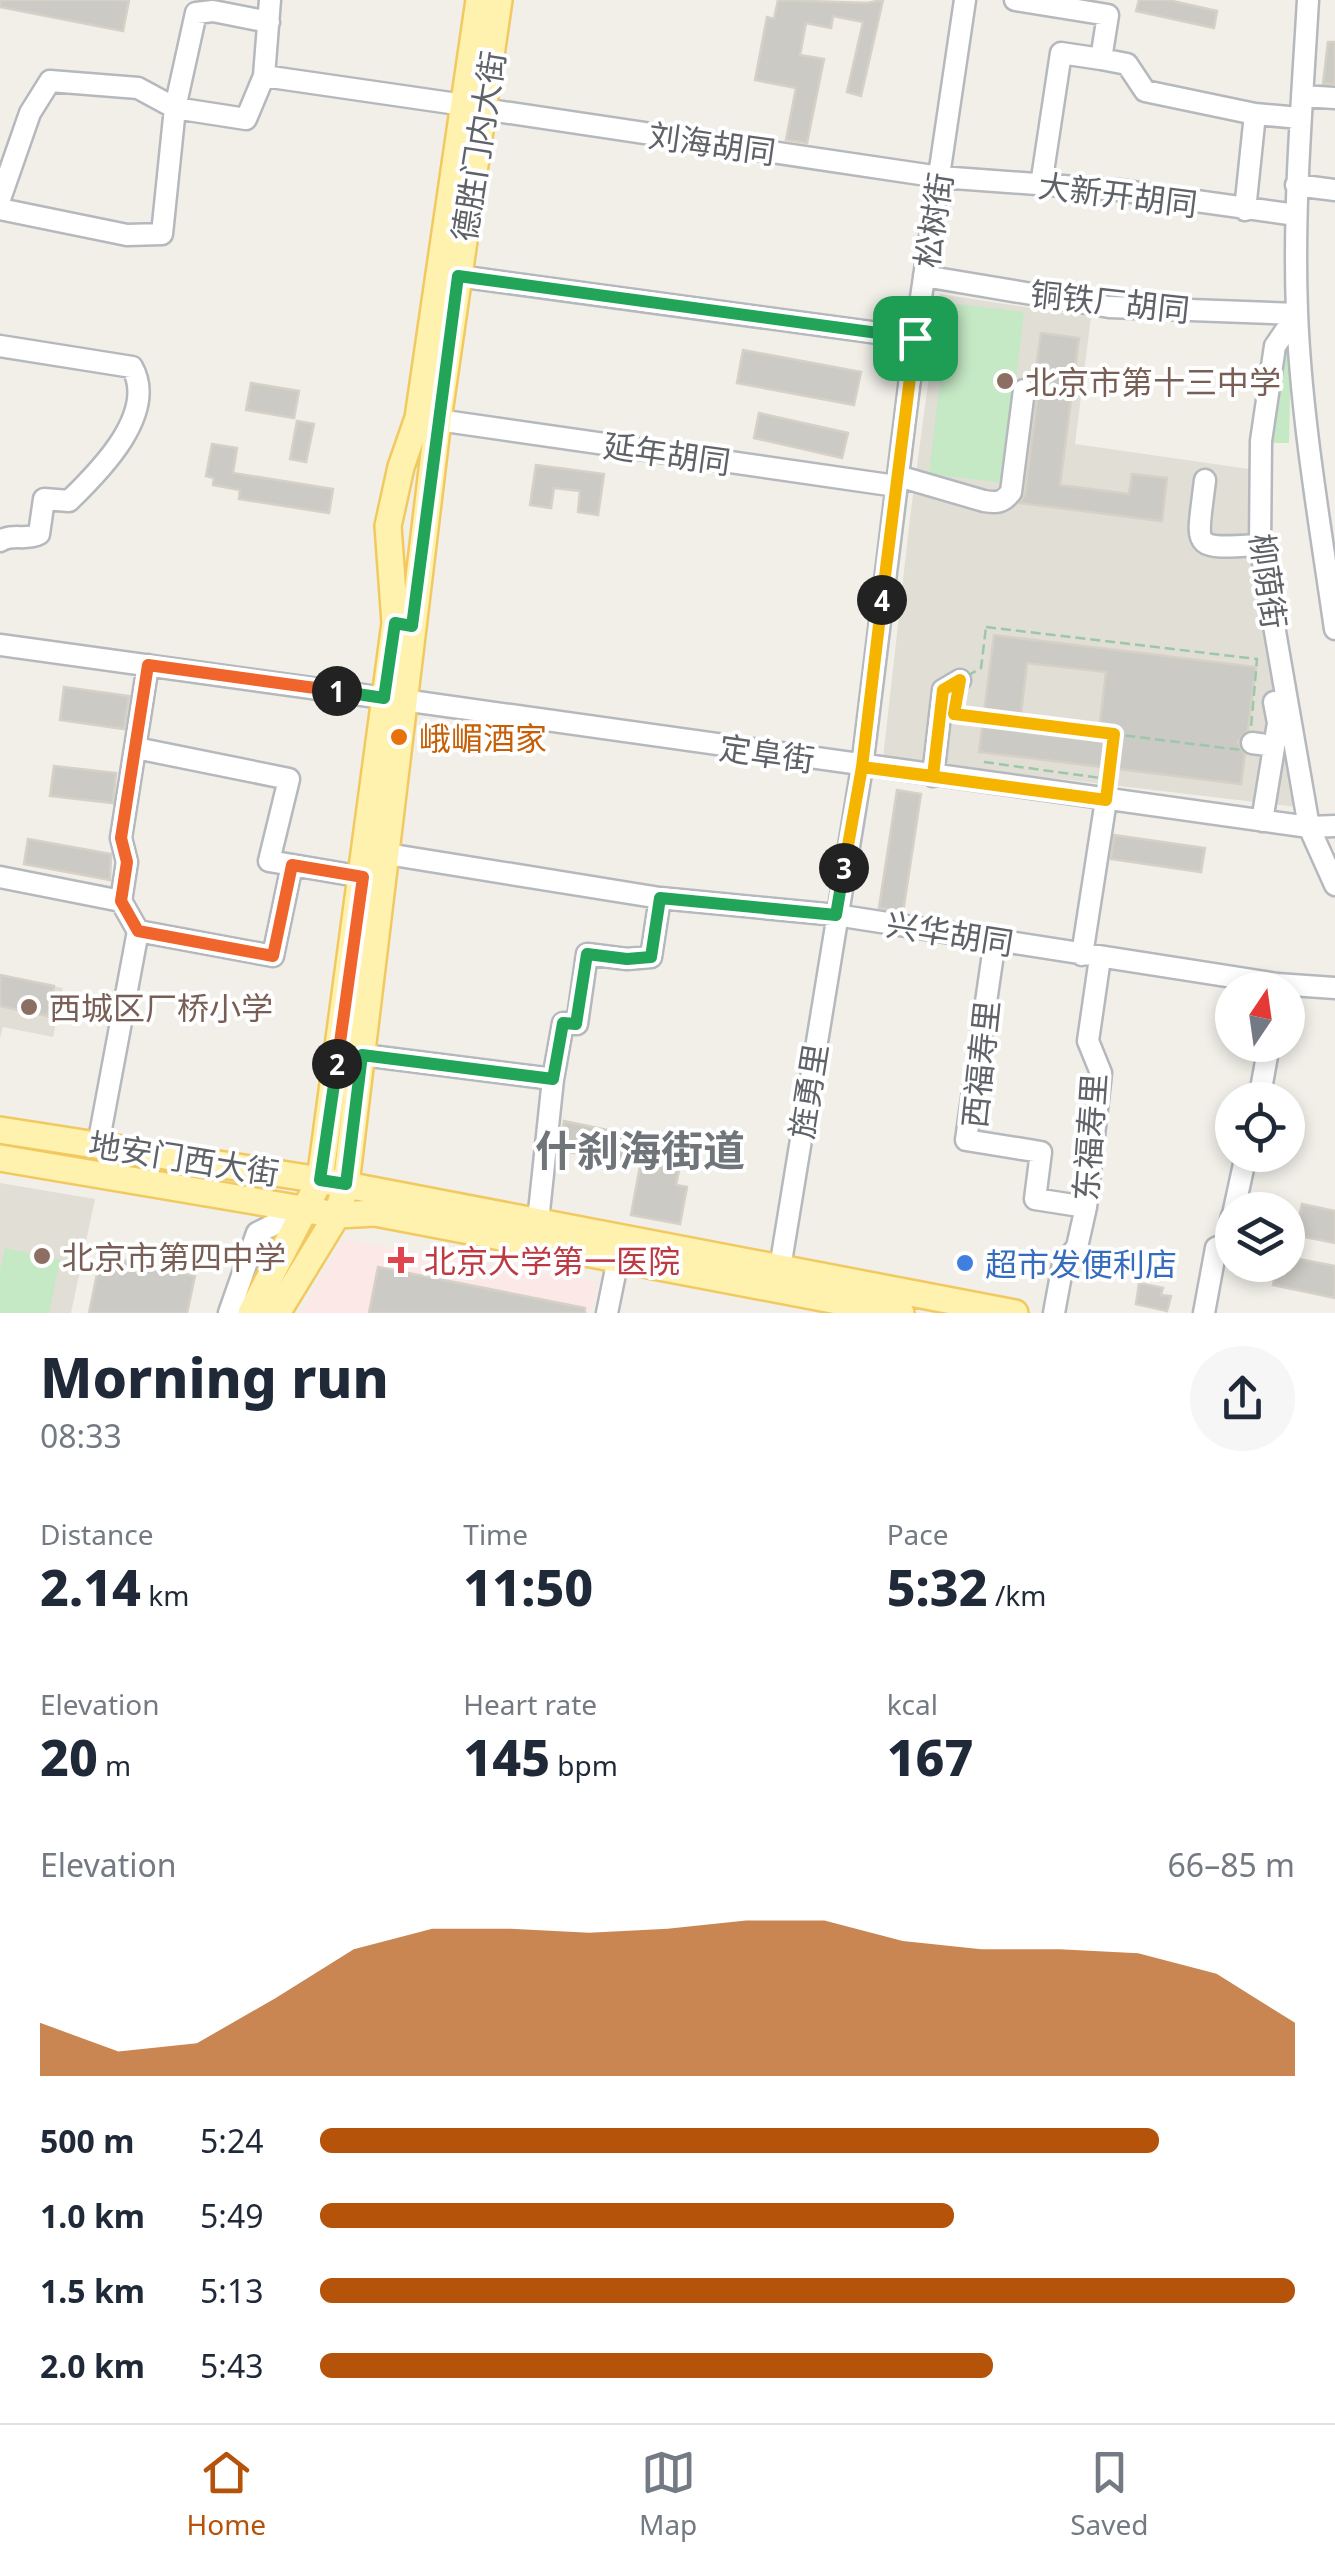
<!DOCTYPE html>
<html lang="en">
<head>
<meta charset="utf-8">
<style>
	:root { --surface:#fff; --page:#f6f6f7; --text:#1f2937; --muted:#747a83; --line:#e0e1e3; --accent:#b45309 }
	body { margin:0; font-family:"Noto Sans","Noto Sans SC",sans-serif; background:var(--page); color:var(--text); height:100vh; display:flex; flex-direction:column; font-size:38px; white-space:nowrap }
	* { box-sizing:border-box; margin:0 }
	p { font-size:32px; color:var(--muted) }
	.icon { flex:none; width:55px; height:55px; fill:none; stroke:currentColor; stroke-width:2; stroke-linecap:round; stroke-linejoin:round }
	.map { position:relative; height:1313px; overflow:hidden }
	.panel { display:flex; flex-direction:column; background:var(--surface); flex:1 }
	.panel>* { flex:none }
	.needle { width:65px; rotate:13deg }
	.tools { position:absolute; left:1215px; top:972px; display:grid; gap:20px }
	.tools a { display:grid; place-items:center; width:90px; height:90px; border-radius:50%; background:var(--surface); box-shadow:0 5px 15px #0003; font-size:50px }
	.pin { position:absolute; display:grid; place-items:center; width:85px; height:85px; color:#fff; margin:-42px; border-radius:20px; box-shadow:0 5px 15px #0006 }
	.km { position:absolute; width:50px; height:50px; margin:-25px; border-radius:50%; background:#222; color:#fff; font-size:28px; line-height:50px; text-align:center }
	.round { display:grid; place-items:center; flex:none; width:105px; height:105px; border-radius:52px; background:var(--page) }
	.headline { display:flex; align-items:center; justify-content:space-between; height:170px; padding:0 40px }
	h1 { font-size:55px; font-weight:800; line-height:75px }
	.stats { display:grid; grid-template-columns:repeat(3,1fr); gap:15px; height:170px; padding:10px 40px }
	.stats div { display:grid; align-content:center }
	.stats b { font-size:50px; font-weight:800 }
	.stats small { font-size:28px; font-weight:400 }
	.stats p { font-size:28px }
	.chart { height:280px; padding:20px 40px }
	.chart p { display:flex; justify-content:space-between }
	.chart svg { width:100%; height:180px; margin-top:10px; fill:var(--accent); opacity:.7 }
	ul { padding:0 40px; list-style:none; font-size:32px }
	li { display:grid; grid-template-columns:160px 120px 1fr; align-items:center; height:75px }
	li i { height:25px; border-radius:12px; background:var(--accent) }
	.tab-bar { display:flex; justify-content:space-around; align-items:center; height:140px; border-top:2px solid var(--line); background:var(--surface); font-size:28px; color:var(--muted) }
	.tab-bar a { display:grid; justify-items:center; gap:5px }
	.tab-bar .on { color:var(--accent) }
	.map>svg:first-child { display:block }
	.education { fill:#e1ded6 }
	.medical { fill:#fce8e6 }
	.green { fill:#c5e8c5 }
	.building { fill:#cccac5; stroke:#d6d1c6; stroke-width:2.5; fill-rule:evenodd }
	.lines { fill:none; stroke-linecap:round; stroke-linejoin:round }
	.minor-casing { stroke:#b5b8bc; stroke-width:25 }
	.major-casing { stroke:#f2c960; stroke-width:30 }
	.path { stroke:#9cc7a9; stroke-width:2.5; stroke-dasharray:10 5; stroke-linecap:butt }
	.minor { stroke:#fff; stroke-width:20 }
	.major { stroke:#fff2af; stroke-width:25 }
	.split-1-casing { stroke:#fff; stroke-width:20 }
	.split-2-casing { stroke:#fff; stroke-width:20 }
	.split-3-casing { stroke:#fff; stroke-width:20 }
	.split-4-casing { stroke:#fff; stroke-width:20 }
	.split-5-casing { stroke:#fff; stroke-width:20 }
	.split-1 { stroke:#22a559; stroke-width:12 }
	.split-2 { stroke:#f0652b; stroke-width:12 }
	.split-3 { stroke:#22a559; stroke-width:12 }
	.split-4 { stroke:#f5b400; stroke-width:12 }
	.split-5 { stroke:#f5b400; stroke-width:12 }
	.education-dot { fill:#8d6e63; stroke:#fff; stroke-width:4 }
	.food-dot { fill:#e8710a; stroke:#fff; stroke-width:4 }
	.health-dot { fill:#e0444e; stroke:#fff; stroke-width:4 }
	.shop-dot { fill:#3f7fe0; stroke:#fff; stroke-width:4 }
	.labels { text-anchor:middle; dominant-baseline:central; stroke-width:8; stroke-linejoin:round; paint-order:stroke }
	.street-label { font-size:32px; fill:#5f6368; stroke:#fff }
	.education-label { font-size:32px; fill:#785e54; stroke:#fff; text-anchor:start }
	.food-label { font-size:32px; fill:#c56008; stroke:#fff; text-anchor:start }
	.health-label { font-size:32px; fill:#be3a42; stroke:#fff; text-anchor:start }
	.shop-label { font-size:32px; fill:#366cbe; stroke:#fff; text-anchor:start }
	.district-label { font-size:42px; font-weight:bold; fill:#70757a; stroke:#fff }
</style>
</head>
<body>
<div class="map">
<svg width="1335" height="1313" viewBox="0 0 1335 1313">
	<rect width="100%" height="100%" fill="#f1efe8"/>
	<path class="education" d="M940 294 1091 317 1075 444 1256 470 1297 807 883 758 910 518Z
		M0 975 63 988 53 1037 3 1027 0 1038Z
		M0 1183 95 1199 71 1313H0Z"/>
	<path class="medical" d="M343 1239 598 1282 591 1313H300Z"/>
	<path class="green" d="M949 303 1024 312 1004 483 929 474Z
		M1287 349 1291 352 1289 443H1266L1280 351Z
		M5 1248 60 1260 49 1313H0V1271Z"/>
	<path class="building" d="M0 0H129L123 31 0 7Z
		M778 0 867 3 883 0 861 96 847 92 863 22 833 16 831 28 806 23 800 55 824 59 807 143 786 140 796 88 755 80 767 17 774 19Z
		M1139 0H1168L1217 11 1214 28 1136 11Z
		M1328 42H1335V84H1323Z
		M1041 333 1079 338 1060 485 1129 494 1132 474 1167 478 1162 521 1020 503 1025 494 1038 392 1034 382Z
		M743 350 861 372 854 405 737 383Z
		M251 383 299 391 294 418 246 410Z
		M759 413 848 433 842 458 754 438Z
		M297 421 314 424 306 462 290 459Z
		M212 444 237 448 233 473 333 489 329 513 239 499 240 490 213 485 214 478 206 476Z
		M536 465 604 474 598 515 578 512 580 491 554 488 551 508 530 505Z
		M994 635 1256 667 1248 730 1238 742 1245 755 1241 784 979 752ZM1027 663 1106 672 1098 740 1019 731Z
		M64 687 129 696 124 729 60 720Z
		M54 766 116 773 113 803 50 796Z
		M897 790 921 794 903 912 879 908Z
		M1114 835 1205 848 1201 872 1111 859Z
		M28 839 111 854 110 880 24 864Z
		M0 975 54 986 48 1016 0 1006Z
		M564 1121 684 1146 676 1185 687 1187 680 1224 631 1215 640 1166 559 1150Z
		M1302 1204 1335 1211V1243L1295 1235Z
		M101 1255 195 1276 187 1313H89Z
		M1288 1257 1335 1266V1298L1273 1285 1277 1265H1288Z
		M378 1267 585 1308V1313H369Z
		M1139 1283 1163 1288 1161 1295 1171 1296 1167 1311 1136 1304Z"/>
	<g class="lines">
		<g class="minor-casing">
			<path id="minor" d="M1015 0 1108 15 1101 59 1127 64 1145 91 1255 114 1300 118
				M1308 0C1302 104 1293 208 1297 312 1301 417 1320 524 1335 629
				M264 76 270 0
				M1302 96 1335 98
				M483 109 940 177 1118 190 1296 215
				M1041 185 1061 53 1101 59
				M1296 185 1335 190
				M0 199 30 113 50 81 138 88 175 108 246 119 264 76 464 105
				M0 209 127 235 162 234 175 108 196 13 213 11 269 22
				M1245 210 1255 114
				M458 276 915 338
				M924 276 1109 307 1297 314
				M1297 314 1275 346 1261 441 1260 545 1309 827 1335 885
				M0 346 132 367C158 413 100 471 69 501L44 499 39 534C26 541 13 533 0 541
				M438 420 896 486
				M898 476 984 501C997 503 1003 503 1011 492L1024 390
				M1205 480C1197 550 1188 549 1260 545
				M0 645 384 698
				M403 700 1309 827 1335 826
				M1252 743 1274 746
				M136 748 289 779 269 861 363 877
				M933 776 943 690 960 680
				M1262 821 1278 723 1274 702
				M387 854 660 898 836 915 1277 984 1335 988
				M0 877 121 901
				M138 931 273 956 292 865
				M995 940 966 1140 1041 1152 1035 1199 1086 1207
				M1082 955 1106 800
				M363 1055 553 1079
				M1259 1100 1269 1045
				M98 1145 138 931 121 901 127 862 121 838 148 665
				M1234 1210 1246 1155
				M538 1221 553 1079 563 1023 577 1024 587 954 627 959 651 957 660 898
				M780 1268 862 767 915 338 965 0
				M229 1313 257 1233 307 1208
				M607 1313 618 1259
				M1054 1313 1063 1264 1077 1247 1086 1207 1101 1073 1088 1041 1100 958
				M1204 1313 1216 1248 1226 1243 1232 1216"/>
		</g>
		<g class="major-casing">
			<path id="major" d="M0 1130 320 1180 1015 1313
				M0 1158 337 1215 375 1213 901 1313
				M251 1313 320 1180 395 623 388 526 401 467 418 418 479 0
				M277 1313 337 1215 346 1184 438 420 499 0"/>
		</g>
		<path class="path" d="M986 627 1257 659 1249 751 954 714 960 680 981 668Z
			M984 762 1108 779
			M1108 778 1114 737"/>
		<use href="#minor" class="minor"/>
		<use href="#major" class="major"/>
	</g>
	<g class="lines">
		<g class="split-1-casing">
			<path id="split-1" d="M337 691 384 698 395 623 412 626 458 276 915 338"/>
		</g>
		<g class="split-2-casing">
			<path id="split-2" d="M337 1064 363 877 292 865 273 956 138 931 121 901 127 862 121 838 148 665 337 691"/>
		</g>
		<g class="split-3-casing">
			<path id="split-3" d="M337 1064 320 1180 346 1184 362 1055 553 1079 563 1023 576 1024 587 954 627 959 651 957 660 898 836 915 844 868"/>
		</g>
		<g class="split-4-casing">
			<path id="split-4" d="M844 868 862 767 933 776 943 690 960 680 954 714 1114 734 1106 800 862 767 882 600"/>
		</g>
		<g class="split-5-casing">
			<path id="split-5" d="M882 600 915 338"/>
		</g>
		<use href="#split-1" class="split-1"/>
		<use href="#split-2" class="split-2"/>
		<use href="#split-3" class="split-3"/>
		<use href="#split-4" class="split-4"/>
		<use href="#split-5" class="split-5"/>
	</g>
	<g class="education-dot">
		<circle cx="1005" cy="381" r="10"/>
		<circle cx="29" cy="1007" r="10"/>
		<circle cx="42" cy="1256" r="10"/>
	</g>
	<circle class="food-dot" cx="399" cy="737" r="10"/>
	<path class="health-dot" d="M396 1245h10v10h10v10h-10v10h-10v-10h-10v-10h10z"/>
	<circle class="shop-dot" cx="965" cy="1263" r="10"/>
	<g class="labels">
		<g class="street-label">
			<text transform="translate(712 143) rotate(8)">刘海胡同</text>
			<text transform="translate(478 146) rotate(-81)">德胜门内大街</text>
			<text transform="translate(1118 194) rotate(7)">大新开胡同</text>
			<text transform="translate(933 220) rotate(-81)">松树街</text>
			<text transform="translate(1110 301) rotate(6)">铜铁厂胡同</text>
			<text transform="translate(667 453) rotate(8)">延年胡同</text>
			<text transform="translate(1269 581) rotate(82)">柳荫街</text>
			<text transform="translate(767 753) rotate(8)">定阜街</text>
			<text transform="translate(950 933) rotate(9)">兴华胡同</text>
			<text transform="translate(980 1064) rotate(-84)">西福寿里</text>
			<text transform="translate(808 1091) rotate(-81)">旌勇里</text>
			<text transform="translate(1089 1137) rotate(-86)">东福寿里</text>
			<text transform="translate(184 1158) rotate(9)">地安门西大街</text>
		</g>
		<g class="education-label">
			<text x="1025" y="381">北京市第十三中学</text>
			<text x="49" y="1007">西城区厂桥小学</text>
			<text x="62" y="1256">北京市第四中学</text>
		</g>
		<g class="food-label">
			<text x="419" y="737">峨嵋酒家</text>
		</g>
		<g class="health-label">
			<text x="424" y="1260">北京大学第一医院</text>
		</g>
		<g class="shop-label">
			<text x="985" y="1263">超市发便利店</text>
		</g>
		<g class="district-label">
			<text x="640" y="1149">什刹海街道</text>
		</g>
	</g>
</svg>
<div class="tools">
<a><svg class="needle" viewBox="-14 -14 28 28"><path d="M0-13l5 13h-10z" fill="#e53935"/><path d="M0 13l5-13h-10z" fill="#747a83"/></svg></a>
<a><svg class="icon" aria-label="locate" viewBox="0 0 24 24"><circle cx="12" cy="12" r="6"/><path d="M12 2v4M12 18v4M2 12h4M18 12h4"/></svg></a>
<a><svg class="icon" aria-label="layers" viewBox="0 0 24 24"><path d="M12 4l9 5-9 5-9-5zM3 14l9 5 9-5"/></svg></a>
</div>
<div class="pin" style="left:915px;top:338px;background:#1e9e55"><svg class="icon" aria-label="arrive" viewBox="0 0 24 24"><path d="M6 21V4h12l-3 4 3 4H6"/></svg></div>
<b class="km" style="left:337px;top:691px">1</b>
<b class="km" style="left:337px;top:1064px">2</b>
<b class="km" style="left:844px;top:868px">3</b>
<b class="km" style="left:882px;top:600px">4</b>
</div>
<section class="panel">
<div class="headline"><div><h1>Morning run</h1><p>08:33</p></div><a class="round"><svg class="icon" aria-label="share" viewBox="0 0 24 24"><path d="M12 15V3M7 8l5-5 5 5M5 13v7h14v-7"/></svg></a></div>
<div class="stats">
<div><p>Distance</p><b>2.14<small> km</small></b></div>
<div><p>Time</p><b>11:50</b></div>
<div><p>Pace</p><b>5:32<small> /km</small></b></div>
</div>
<div class="stats">
<div><p>Elevation</p><b>20<small> m</small></b></div>
<div><p>Heart rate</p><b>145<small> bpm</small></b></div>
<div><p>kcal</p><b>167</b></div>
</div>
<div class="chart"><p><span>Elevation</span>66–85 m</p>
<svg viewBox="0 0 160 44" preserveAspectRatio="none"><path d="M0 44V31L10 38L20 36L30 25L40 13L50 8L60 8L70 9L80 8L90 6L100 6L110 11L120 13L130 13L140 14L150 19L160 31V44z"/></svg>
</div>
<ul>
<li><b>500 m</b>5:24<i style="width:86%"></i></li>
<li><b>1.0 km</b>5:49<i style="width:65%"></i></li>
<li><b>1.5 km</b>5:13<i style="width:100%"></i></li>
<li><b>2.0 km</b>5:43<i style="width:69%"></i></li>
</ul>
</section>
<nav class="tab-bar">
<a class="on"><svg class="icon" aria-label="home" viewBox="0 0 24 24"><path d="M3 11l9-7 9 7M6 9v11h12V9"/></svg>Home</a>
<a><svg class="icon" aria-label="map" viewBox="0 0 24 24"><path d="M3 6l6-2 6 2 6-2v14l-6 2-6-2-6 2zM9 4v14M15 6v14"/></svg>Map</a>
<a><svg class="icon" aria-label="saved" viewBox="0 0 24 24"><path d="M7 4h10v16l-5-4-5 4z"/></svg>Saved</a>
</nav>
</body>
</html>
